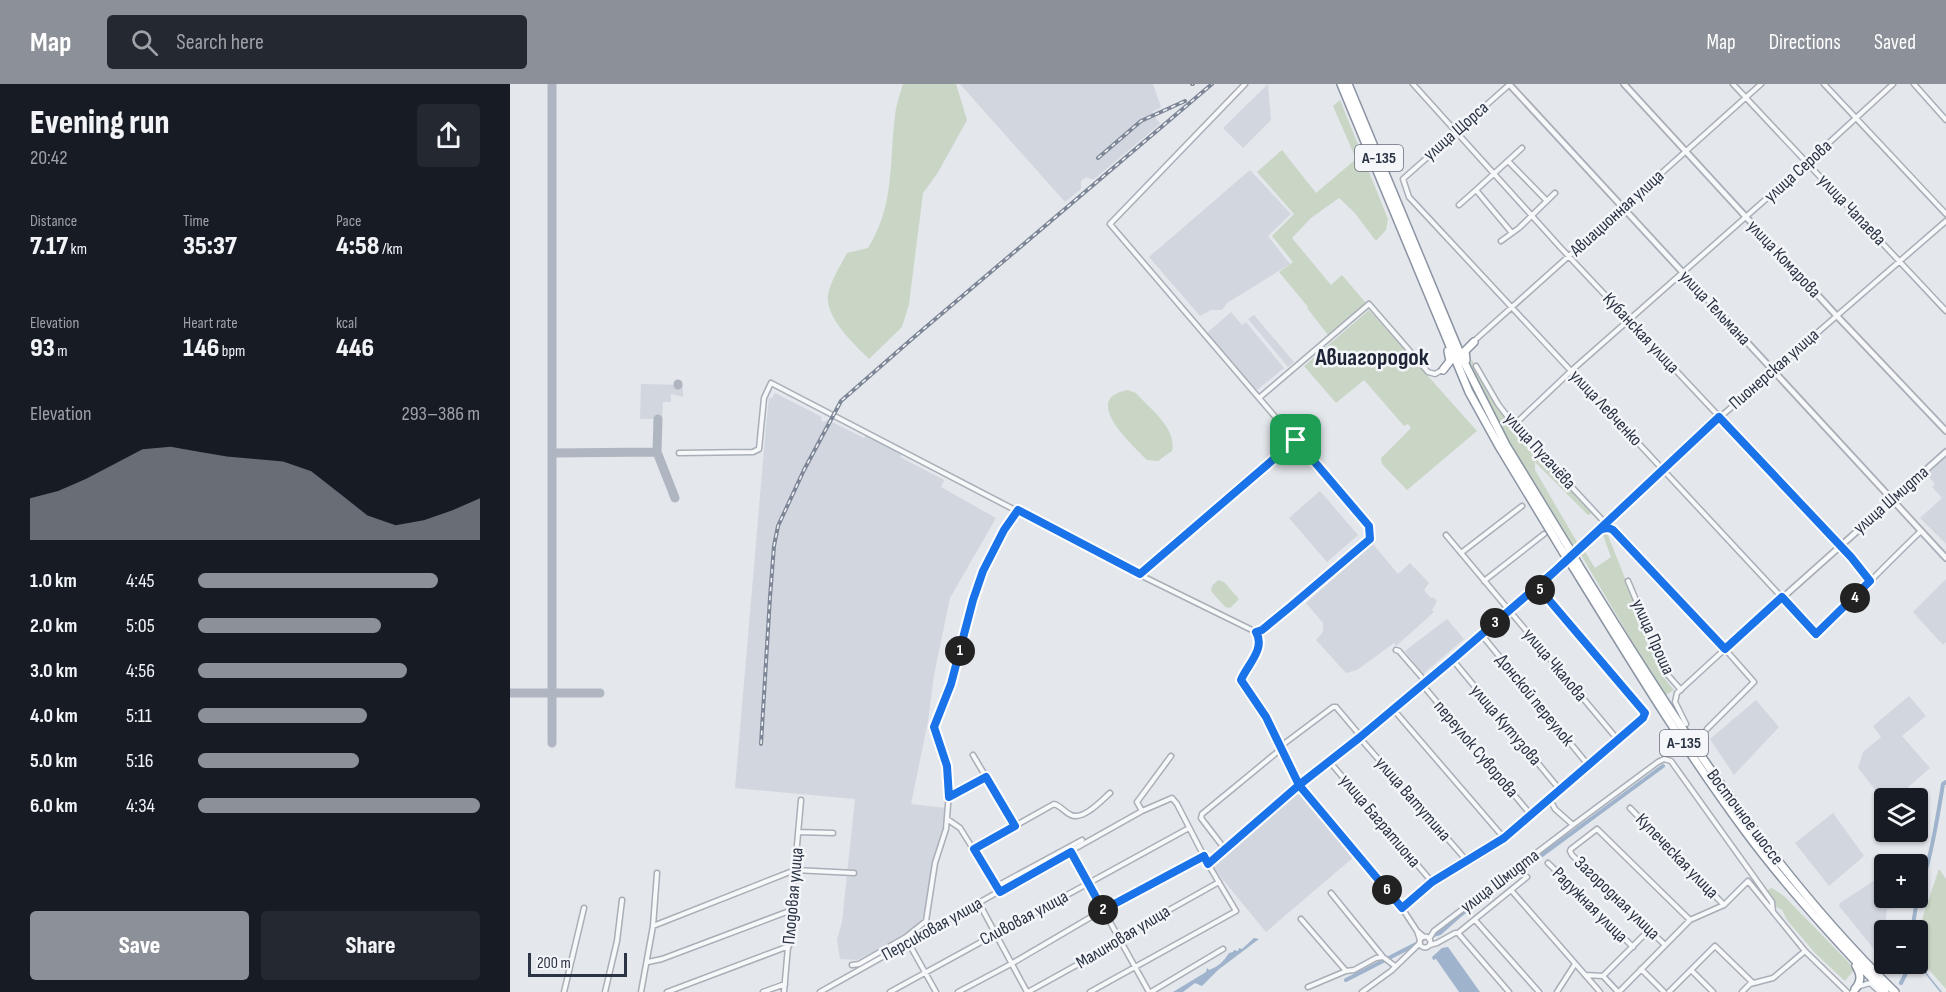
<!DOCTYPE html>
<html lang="en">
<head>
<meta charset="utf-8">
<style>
	:root { --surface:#171b24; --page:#242831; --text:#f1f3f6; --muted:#9ea1a6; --accent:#8c9099 }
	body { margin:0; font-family:"Sofia Sans Condensed",sans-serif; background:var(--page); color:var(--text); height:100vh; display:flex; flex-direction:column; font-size:22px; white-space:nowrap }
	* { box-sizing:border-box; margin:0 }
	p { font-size:20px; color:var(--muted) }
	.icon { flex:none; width:33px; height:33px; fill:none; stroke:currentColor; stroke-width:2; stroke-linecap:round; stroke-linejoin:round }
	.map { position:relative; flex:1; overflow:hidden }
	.side { display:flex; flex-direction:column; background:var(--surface); width:510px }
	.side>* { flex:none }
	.controls { position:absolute; left:1364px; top:704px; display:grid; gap:12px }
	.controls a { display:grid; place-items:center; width:54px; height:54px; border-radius:6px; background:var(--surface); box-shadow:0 2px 4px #0004; font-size:30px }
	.scale { position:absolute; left:18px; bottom:15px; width:99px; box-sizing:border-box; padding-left:6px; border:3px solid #2b3445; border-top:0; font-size:16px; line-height:21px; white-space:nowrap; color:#2b3445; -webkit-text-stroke:4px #f4f6f9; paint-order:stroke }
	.pin { position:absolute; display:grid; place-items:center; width:51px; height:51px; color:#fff; margin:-26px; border-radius:12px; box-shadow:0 3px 9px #0006 }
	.km { position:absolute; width:30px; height:30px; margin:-15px; border-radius:50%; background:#222; color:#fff; font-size:16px; line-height:30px; text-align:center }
	.round { display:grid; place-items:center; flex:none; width:63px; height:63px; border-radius:6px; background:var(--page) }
	.overview { display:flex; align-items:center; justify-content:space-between; height:102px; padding:0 30px }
	h1 { font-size:33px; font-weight:800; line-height:45px }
	.figures { display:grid; grid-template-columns:repeat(3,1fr); gap:9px; height:102px; padding:6px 30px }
	.figures div { display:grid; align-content:center }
	.figures b { font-size:26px; font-weight:800 }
	.figures small { font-size:16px; font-weight:400 }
	.figures p { font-size:16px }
	.chart { height:168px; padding:12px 30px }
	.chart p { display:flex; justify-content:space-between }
	.chart svg { width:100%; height:108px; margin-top:6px; fill:var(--accent); opacity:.7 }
	.action { display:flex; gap:12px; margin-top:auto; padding:12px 30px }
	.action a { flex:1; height:69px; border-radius:6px; background:var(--accent); color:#fff; font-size:24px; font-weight:800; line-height:69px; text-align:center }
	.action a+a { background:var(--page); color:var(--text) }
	ul { padding:0 30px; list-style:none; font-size:20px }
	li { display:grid; grid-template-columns:96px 72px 1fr; align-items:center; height:45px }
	li i { height:15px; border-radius:8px; background:var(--accent) }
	header { display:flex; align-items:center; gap:36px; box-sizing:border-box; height:84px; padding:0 30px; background:var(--accent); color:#fff }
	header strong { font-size:28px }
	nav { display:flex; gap:33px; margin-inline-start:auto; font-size:21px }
	.search { width:420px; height:54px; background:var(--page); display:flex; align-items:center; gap:15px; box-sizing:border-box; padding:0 21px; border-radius:6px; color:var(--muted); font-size:22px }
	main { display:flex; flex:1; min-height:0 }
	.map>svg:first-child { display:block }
	.built { fill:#d2d6de }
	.green { fill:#c9d6c5 }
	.water { fill:#9fb4cc }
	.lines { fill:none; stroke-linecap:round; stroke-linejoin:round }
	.stream { stroke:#9fb4cc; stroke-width:1.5 }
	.canal { stroke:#9fb4cc; stroke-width:4 }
	.taxiway { stroke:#b0b6c1; stroke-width:9 }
	.minor-casing { stroke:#a9aeb7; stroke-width:7 }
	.tertiary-casing { stroke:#a9aeb7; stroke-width:8 }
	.trunk-casing { stroke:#8b94a3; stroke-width:10 }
	.minor { stroke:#f7f8fa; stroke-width:4 }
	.tertiary { stroke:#f7f8fa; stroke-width:4.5 }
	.trunk { stroke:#fff; stroke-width:7 }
	.rail-casing { stroke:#7d8696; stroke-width:4 }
	.rail { stroke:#f4f6f9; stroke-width:1.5; stroke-dasharray:4.5; stroke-linecap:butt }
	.trunk-bridge-casing { stroke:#8b94a3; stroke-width:10; stroke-linecap:butt }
	.trunk-bridge { stroke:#fff; stroke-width:7 }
	.route-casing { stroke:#fff; stroke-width:12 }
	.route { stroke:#1a73e8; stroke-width:8 }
	.labels { text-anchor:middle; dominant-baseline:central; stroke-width:5; stroke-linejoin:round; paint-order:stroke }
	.shield { fill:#f4f6f9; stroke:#676e7b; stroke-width:1.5 }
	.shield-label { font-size:16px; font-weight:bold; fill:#2b3445 }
	.street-label { font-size:18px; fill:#2b3445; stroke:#f4f6f9 }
	.district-label { font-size:24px; font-weight:bold; fill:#1d2536; stroke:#f4f6f9 }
</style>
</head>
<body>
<header>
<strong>Map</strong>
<div class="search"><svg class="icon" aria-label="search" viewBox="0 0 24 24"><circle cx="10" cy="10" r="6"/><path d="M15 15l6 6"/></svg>Search here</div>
<nav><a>Map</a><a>Directions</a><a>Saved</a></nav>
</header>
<main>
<section class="side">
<div class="overview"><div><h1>Evening run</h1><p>20:42</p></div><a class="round"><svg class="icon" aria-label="share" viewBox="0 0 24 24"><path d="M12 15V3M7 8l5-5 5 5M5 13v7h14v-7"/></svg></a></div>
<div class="figures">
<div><p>Distance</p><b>7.17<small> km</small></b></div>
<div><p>Time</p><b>35:37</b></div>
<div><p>Pace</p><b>4:58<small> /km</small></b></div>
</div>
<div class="figures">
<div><p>Elevation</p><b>93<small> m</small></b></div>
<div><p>Heart rate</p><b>146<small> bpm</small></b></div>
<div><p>kcal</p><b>446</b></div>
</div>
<div class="chart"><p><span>Elevation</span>293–386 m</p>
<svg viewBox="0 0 160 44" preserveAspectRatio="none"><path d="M0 44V27L10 24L20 19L30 13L40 7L50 6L60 8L70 10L80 11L90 12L100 16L110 25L120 34L130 38L140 36L150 32L160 27V44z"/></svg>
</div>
<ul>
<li><b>1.0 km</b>4:45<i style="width:85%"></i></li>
<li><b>2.0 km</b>5:05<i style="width:65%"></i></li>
<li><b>3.0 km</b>4:56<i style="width:74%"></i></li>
<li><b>4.0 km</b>5:11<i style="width:60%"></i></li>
<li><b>5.0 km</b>5:16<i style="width:57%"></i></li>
<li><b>6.0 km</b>4:34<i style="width:100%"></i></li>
</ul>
<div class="action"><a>Save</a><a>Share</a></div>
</section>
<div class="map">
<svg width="1436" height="908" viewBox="0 0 1436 908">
	<rect width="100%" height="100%" fill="#e4e7ec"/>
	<path class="built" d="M450 0H643L651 23 642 28 650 40 583 96 576 93 571 97V105L555 118Z
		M758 0 761 36 733 64 713 44Z
		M740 86 781 130 758 152 780 180 717 219 712 226H701L690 232 639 173Z
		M721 228 732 241 736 238 774 284 747 306 697 249Z
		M744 231 784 278 778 283 738 235Z
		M131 300 173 301V313L161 310V318H153L152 335H130Z
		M265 309 312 333 311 336 314 338 317 336 320 337 354 354 356 351 392 369 390 373 434 396 431 403 486 434 440 514 424 591 418 637 401 720 436 724 432 752 411 841 378 861 347 876 330 875 327 856 332 838 345 715 225 704 256 342 259 314H262Z
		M1436 373V460L1410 434 1432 414 1422 403 1425 400 1417 391Z
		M810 407 848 451 817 478 779 434Z
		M863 460 888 490 900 479 919 499 914 506 921 514 923 513 927 517 922 526 924 528 886 562 884 559 847 586 836 589 806 556 813 548V539L796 519Z
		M1436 495V558L1433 561 1403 528Z
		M937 535 954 555 913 590 895 567Z
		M1399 612 1416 632 1392 652 1420 684 1386 714H1374V717L1348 684 1353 668 1371 653 1363 642Z
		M1246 616 1269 643 1224 691 1200 655Z
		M788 704 845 772 756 848 700 780Z
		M1323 729 1354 772 1319 802 1285 759Z
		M1374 790V813H1400L1397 823 1377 825 1374 855 1364 865 1329 822 1330 819Z"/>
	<path class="green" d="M393 0H446L457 36 427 90 413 109 399 220 392 243 359 275C345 261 320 238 318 217 316 204 331 181 337 169L358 164C385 121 379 78 385 32 386 21 390 10 393 0Z
		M830 16 878 135 876 146 866 157 844 128 829 114 801 134 782 154 821 201 832 191 856 219 818 251 797 224 798 223 769 188 783 178 762 152 784 130 747 88 772 66 806 109 846 75 823 22Z
		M859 226 967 347 897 406 872 380 871 374 901 344 898 340 894 342 854 296 826 319 794 282Z
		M962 276C970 292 979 310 989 325 1015 363 1051 396 1084 428L1078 431 1025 378V386L1067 458 1063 461 998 356 959 280Z
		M618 306 626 309C640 325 667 344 662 367L648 377 637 376C621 360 570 314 618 306Z
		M1097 449 1155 595 1164 606 1154 612 1070 469 1074 466 1085 484 1101 473 1093 451Z
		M708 496 714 498 729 515 720 524 715 523 701 507 702 502Z
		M1429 785 1436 795V905L1407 872 1413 832Z
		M1262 804 1274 812 1344 884V886L1335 897 1305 869 1277 836 1272 826 1263 821 1254 811 1255 807Z"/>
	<path class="water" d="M744 854 749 855 708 886 692 902 685 899 673 908H663L696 888 697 884 699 886C709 882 713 878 719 869L723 868 724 866 728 867 729 864 732 865Z
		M938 863 970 908H949L926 875 923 876 922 873 932 864Z"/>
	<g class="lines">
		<path class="stream" d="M1401 881 1410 882 1431 908"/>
		<path class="canal" d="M1403 846C1404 821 1413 798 1419 774 1425 750 1429 725 1433 700L1436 698
			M920 852 930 849 949 832 1153 682
			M836 896 910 858
			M1391 899 1401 879"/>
		<path class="taxiway" d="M168 300V301
			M147 368 148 335
			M42 369 147 368 165 414
			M0 609H90
			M42 659V0"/>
		<g class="minor-casing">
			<path id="minor" d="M735 0 600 140 749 314
				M903 0 1050 163 1341 473 1360 497
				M1000 0 893 95 899 113 1306 550C1342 517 1375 481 1411 447
				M1223 0 1436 227
				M1314 0 1436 130
				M1404 0 1436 36
				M998 77 1037 117
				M949 121 966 106
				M1002 149 966 106 1012 64
				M991 157 1009 144 1045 109
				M964 257 1251 0
				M966 282 988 320 1004 341 1097 441
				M1004 341 1061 287 1298 78 1383 0
				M169 369 243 368 249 365 254 314 261 299 630 491 746 548 752 546 780 523 860 455 859 442 749 314 859 220 918 288 925 290 932 286
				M1091 445 1209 334 1436 137
				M936 451 1108 656
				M951 469 1012 422
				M630 491 786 356
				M974 497 1034 450
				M1118 497 1157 590 1171 606
				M746 548C756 565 736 581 731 596L756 633 784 694 892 824 907 847
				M971 550 1079 682
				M886 566 889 567 915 597
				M942 575 1050 706
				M911 599 1021 731
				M883 625 994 754
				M1176 640 1165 618 1167 609 1215 565 1244 598 1197 645
				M849 653 957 777
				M463 671 505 742
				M819 677 922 798
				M439 713 476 693
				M1039 714 1045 725 1063 741 1148 678 1154 675 1161 677 1262 818 1263 828
				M1120 724 1214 821
				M632 727 627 718 661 672
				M437 735 450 744 487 803
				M288 748 323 749
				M714 764 691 734 692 730 771 665 775 659 823 623H826L848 649 852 650
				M464 765 544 720C551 722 554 728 561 731 573 737 592 716 600 709
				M561 768 639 908
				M1038 779 1123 863
				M698 780 789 701
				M487 802 572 756
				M1001 806 1090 908
				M821 809 873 873 885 882
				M469 819 517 908
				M892 824 922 798 994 754 1133 634 1135 630 1028 503
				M791 835 836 887
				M965 836 1029 908
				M143 842 285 786 344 789
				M948 849 999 908
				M909.5 858a5.5 5.5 0 1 1 11 0a5.5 5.5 0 1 1-11 0Z
				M919 855 924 847 1063 741
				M397 856 426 908
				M910 856 907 847 914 853
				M920 861 927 859 945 849H948L1017 793
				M1155 861 1062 771 1060 767 1061 765 1087 745 1180 836
				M138 878 152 875 282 826
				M342 881 349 880 396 853 416 837 425 779 436 745 439 709 437 682 424 643 441 600 463 516 473 487 494 446 508 426
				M1131 885 1154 908
				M1181 886 1203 908
				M1075 891 1093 892 1108 908
				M1093 892 1139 846
				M798 903 836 887 844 886 866 874 873 873
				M54 908 74 824
				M95 908 107 857 112 816
				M131 908 143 842 147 789
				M157 908 279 862
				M253 908 275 900
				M274 908 291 716
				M310 908 632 727 662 714 667 720 698 780 726 827 580 908
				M380 908 679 744
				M448 908 501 880 593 826 694 772
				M518 908 610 857 627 844 709 798
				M641 908 713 865
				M852 908 881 887 910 859
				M1047 908 1065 880
				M1109 908 1180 836 1214 821 1238 797 1295 867 1337 908
				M1159 908 1205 862 1243 899
				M1232 908 1240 900 1263 894 1295 867
				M1342 908 1350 902 1360 899 1370 908"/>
		</g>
		<g class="tertiary-casing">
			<path id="tertiary" d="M999 0 1436 474
				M1114 0 1326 231 1436 347
				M789 701C831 668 871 634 912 599 972 548 1033 499 1090 446L1098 444 1103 446 1215 565 1436 368"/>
		</g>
		<g class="trunk-casing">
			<path id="trunk" d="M831 0 959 308 990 364 1053 468
				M838 0 951 272 996 361 1059 464
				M956 276 955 267 964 258
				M933 286 940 277 938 267
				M1068 480C1161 631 1257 783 1385 908
				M1063 483C1118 572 1172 662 1235 747 1277 804 1326 857 1375 908
				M1345 905C1352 897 1351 890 1346 882"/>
		</g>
		<use href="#minor" class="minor"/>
		<use href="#tertiary" class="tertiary"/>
		<use href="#trunk" class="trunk"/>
		<g class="rail-casing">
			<path id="rail" d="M682 0H683
				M588 74 631 37 675 17
				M251 660 260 513 264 462 268 442 294 386 331 317 403 254 702 0"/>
		</g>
		<use href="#rail" class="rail"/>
		<g class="trunk-bridge-casing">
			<path id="trunk-bridge" d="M1059 464 1068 480
				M1053 468 1063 483"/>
		</g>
		<use href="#trunk-bridge" class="trunk-bridge"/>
	</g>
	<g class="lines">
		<g class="route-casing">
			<path id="route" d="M786 356 630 490 508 426 494 446 473 487 463 516 441 600 424 643 437 682 439 713 476 693 505 742 464 765 490 808 561 768 593 826 694 772 698 780 789 701 849 654 942 576 1053 480 1090 446C1095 444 1099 443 1103 446L1215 565 1272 513 1306 550 1360 497 1341 473 1209 333 1028 503 1135 629 1133 634 994 754 922 798 892 824 789 701 756 633 731 596C737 581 756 565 746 548L752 546 780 523 860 455 859 442 786 356"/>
		</g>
		<use href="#route" class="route"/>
	</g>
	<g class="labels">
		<g class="shield">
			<rect x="845" y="61" width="48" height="26" rx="4.5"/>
			<rect x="1150" y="646" width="48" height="26" rx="4.5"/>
		</g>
		<g class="shield-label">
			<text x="869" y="74">А-135</text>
			<text x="1174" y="659">А-135</text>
		</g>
		<g class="street-label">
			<text transform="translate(946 47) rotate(-41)">улица Щорса</text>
			<text transform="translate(1288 87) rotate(-42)">улица Серова</text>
			<text transform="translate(1342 126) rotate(47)">улица Чапаева</text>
			<text transform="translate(1107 129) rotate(-42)">Авиационная улица</text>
			<text transform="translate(1274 175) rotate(47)">улица Комарова</text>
			<text transform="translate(1205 224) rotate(47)">улица Тельмана</text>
			<text transform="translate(1131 249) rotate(47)">Кубанская улица</text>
			<text transform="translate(1264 285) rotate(-41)">Пионерская улица</text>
			<text transform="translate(1096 324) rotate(47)">улица Левченко</text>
			<text transform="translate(1030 367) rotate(48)">улица Пугачёва</text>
			<text transform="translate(1381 416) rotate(-41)">улица Шмидта</text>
			<text transform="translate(1143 553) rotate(66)">улица Проша</text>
			<text transform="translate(1045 581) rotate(50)">улица Чкалова</text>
			<text transform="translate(1025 616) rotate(51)">Донской переулок</text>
			<text transform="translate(996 641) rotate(50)">улица Кутузова</text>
			<text transform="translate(966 665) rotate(50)">переулок Суворова</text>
			<text transform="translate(903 715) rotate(49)">улица Ватутина</text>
			<text transform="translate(1235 733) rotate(53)">Восточное шоссе</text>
			<text transform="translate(870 737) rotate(50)">улица Багратиона</text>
			<text transform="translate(1167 772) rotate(46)">Купеческая улица</text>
			<text transform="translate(990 797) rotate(-37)">улица Шмидта</text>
			<text transform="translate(283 812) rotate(-85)">Плодовая улица</text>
			<text transform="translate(1107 814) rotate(44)">Загородная улица</text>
			<text transform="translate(1080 821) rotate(45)">Радужная улица</text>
			<text transform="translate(514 834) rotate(-28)">Сливовая улица</text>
			<text transform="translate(422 845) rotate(-29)">Персиковая улица</text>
			<text transform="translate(613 853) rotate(-31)">Малиновая улица</text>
		</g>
		<g class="district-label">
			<text x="862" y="273">Авиагородок</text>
		</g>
	</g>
</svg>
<div class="controls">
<a><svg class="icon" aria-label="layers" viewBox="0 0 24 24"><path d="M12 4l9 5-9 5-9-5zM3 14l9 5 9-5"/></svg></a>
<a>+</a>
<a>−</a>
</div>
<div class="scale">200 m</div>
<div class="pin" style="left:786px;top:356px;background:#1e9e55"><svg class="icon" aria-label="arrive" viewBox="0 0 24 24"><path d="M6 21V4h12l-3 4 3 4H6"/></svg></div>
<b class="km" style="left:450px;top:567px">1</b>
<b class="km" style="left:593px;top:826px">2</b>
<b class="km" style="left:985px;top:539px">3</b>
<b class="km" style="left:1345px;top:514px">4</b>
<b class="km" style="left:1030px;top:506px">5</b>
<b class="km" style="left:877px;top:806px">6</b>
</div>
</main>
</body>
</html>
